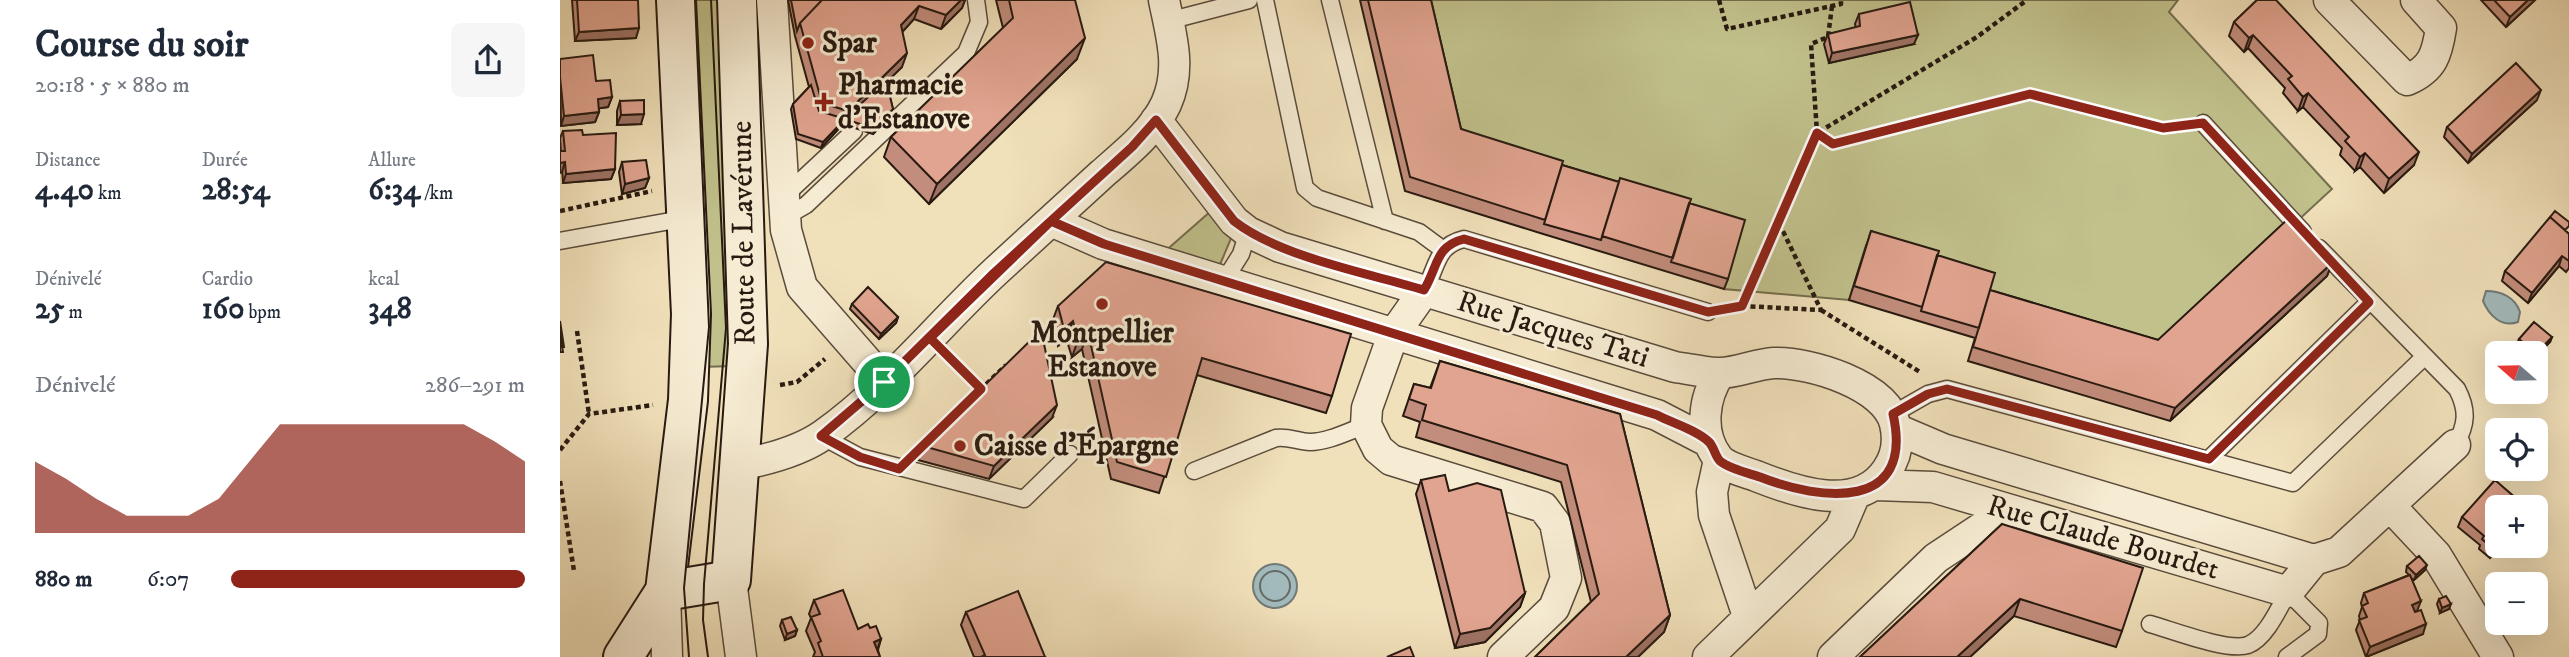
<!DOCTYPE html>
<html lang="fr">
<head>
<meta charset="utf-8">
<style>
	:root { --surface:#fff; --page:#f6f6f7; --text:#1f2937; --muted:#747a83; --accent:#8f2418 }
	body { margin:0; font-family:"IM FELL DW Pica",serif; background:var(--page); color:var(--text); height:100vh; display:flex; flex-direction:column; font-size:26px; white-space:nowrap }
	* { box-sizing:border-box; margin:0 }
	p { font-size:23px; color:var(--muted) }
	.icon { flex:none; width:38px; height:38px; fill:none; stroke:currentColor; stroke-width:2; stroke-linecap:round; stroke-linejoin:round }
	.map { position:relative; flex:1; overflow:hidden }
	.details { display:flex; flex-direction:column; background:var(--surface); width:560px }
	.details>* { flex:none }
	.needle { width:46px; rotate:290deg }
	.buttons { position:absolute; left:1925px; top:341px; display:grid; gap:14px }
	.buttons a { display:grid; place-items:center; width:63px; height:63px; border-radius:10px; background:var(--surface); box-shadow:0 7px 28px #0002; font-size:35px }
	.pin { position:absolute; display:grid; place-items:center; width:60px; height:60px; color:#fff; margin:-30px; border:4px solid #fff; border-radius:50%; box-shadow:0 2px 7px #0007 }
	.round { display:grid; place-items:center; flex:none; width:74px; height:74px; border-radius:10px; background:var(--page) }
	.headline { display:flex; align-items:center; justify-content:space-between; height:119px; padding:0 35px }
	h1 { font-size:38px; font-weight:700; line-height:52px }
	.stats { display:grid; grid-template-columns:repeat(3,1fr); gap:10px; height:119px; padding:7px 35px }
	.stats div { display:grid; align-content:center }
	.stats b { font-size:30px; font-weight:700 }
	.stats small { font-size:19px; font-weight:400 }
	.stats p { font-size:19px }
	.chart { height:196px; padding:14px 35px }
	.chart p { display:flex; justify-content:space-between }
	.chart svg { width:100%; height:126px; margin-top:7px; fill:var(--accent); opacity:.7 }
	ul { padding:0 35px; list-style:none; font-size:23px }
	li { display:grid; grid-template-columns:112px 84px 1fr; align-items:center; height:52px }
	li i { height:18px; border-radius:9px; background:var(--accent) }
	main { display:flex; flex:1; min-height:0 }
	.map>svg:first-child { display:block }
	.green { fill:#c1c18c; stroke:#746e4e; stroke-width:2 }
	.water { fill:#a2babc; stroke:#717a78; stroke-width:2 }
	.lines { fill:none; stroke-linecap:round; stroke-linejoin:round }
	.shore { stroke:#656a66; stroke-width:2 }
	.lane-casing { stroke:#5a4c3c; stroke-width:19 }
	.street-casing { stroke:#5a4c3c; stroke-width:33 }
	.secondary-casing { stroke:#281a11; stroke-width:42 }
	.path { stroke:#281a11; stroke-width:4.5; stroke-dasharray:5 3.5; stroke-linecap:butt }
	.lane { stroke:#f6ecd3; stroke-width:16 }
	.street { stroke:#f6ecd3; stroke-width:30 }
	.secondary { stroke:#f6ecd3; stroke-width:38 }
	.tram { stroke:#281a11; stroke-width:2 }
	.wall { fill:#c28d7c; stroke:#281a11; stroke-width:2 }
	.shaded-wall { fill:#9e7365; stroke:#281a11; stroke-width:2 }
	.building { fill:#e1a490; stroke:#281a11; stroke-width:2 }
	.route-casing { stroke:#fff; stroke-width:14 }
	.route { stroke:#8f2418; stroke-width:9 }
	.poi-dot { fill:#8f2418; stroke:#f6ecd3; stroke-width:2.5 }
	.labels { text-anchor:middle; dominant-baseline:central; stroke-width:6; stroke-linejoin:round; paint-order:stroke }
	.poi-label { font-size:30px; font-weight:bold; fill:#281a11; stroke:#f6ecd3; text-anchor:start }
	.street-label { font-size:30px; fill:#281a11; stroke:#f6ecd3 }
</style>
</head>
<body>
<main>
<section class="details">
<div class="headline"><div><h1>Course du soir</h1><p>20:18 · 5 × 880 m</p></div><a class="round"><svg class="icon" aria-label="share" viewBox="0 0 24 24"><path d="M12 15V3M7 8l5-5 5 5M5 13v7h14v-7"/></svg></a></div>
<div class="stats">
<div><p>Distance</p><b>4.40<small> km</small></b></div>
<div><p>Durée</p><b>28:54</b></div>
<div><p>Allure</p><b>6:34<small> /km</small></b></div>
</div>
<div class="stats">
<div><p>Dénivelé</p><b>25<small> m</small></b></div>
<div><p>Cardio</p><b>160<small> bpm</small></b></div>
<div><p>kcal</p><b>348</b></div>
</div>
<div class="chart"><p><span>Dénivelé</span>286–291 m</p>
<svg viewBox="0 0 160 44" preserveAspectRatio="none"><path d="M0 44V19L10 25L20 32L30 38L40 38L50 38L60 32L70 19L80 6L90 6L100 6L110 6L120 6L130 6L140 6L150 12L160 19V44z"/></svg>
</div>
<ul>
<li><b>880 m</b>6:07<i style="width:100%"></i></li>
</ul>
</section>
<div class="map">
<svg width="2009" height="657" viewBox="0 0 2009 657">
	<rect width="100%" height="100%" fill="#f1e1bb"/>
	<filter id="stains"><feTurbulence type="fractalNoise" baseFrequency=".00286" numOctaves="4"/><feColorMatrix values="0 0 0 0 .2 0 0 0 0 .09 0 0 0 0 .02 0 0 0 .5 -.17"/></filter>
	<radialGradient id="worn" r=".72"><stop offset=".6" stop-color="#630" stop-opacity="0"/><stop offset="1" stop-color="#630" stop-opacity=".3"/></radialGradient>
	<path class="green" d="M126 0H166L175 366 139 367Z
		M863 0H1618L1609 12 1772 189 1593 354 1425 303 1431 282 1306 245 1289 300 1164 289 1180 230 896 143Z
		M651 211 672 236 659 267 602 254Z"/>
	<path class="water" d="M1926 291C1941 291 1955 297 1960 312L1958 322C1941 328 1929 315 1923 301Z
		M693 586a22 22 0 1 1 44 0a22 22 0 1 1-44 0Z"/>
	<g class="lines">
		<path class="shore" d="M700 586a15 15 0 1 1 30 0a15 15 0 1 1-30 0Z"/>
		<g class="lane-casing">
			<path id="lane" d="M705 0 745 188 757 198 859 232 882 249
				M770 0 825 221
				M608 21 689 0
				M1643 123 1743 232
				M223 192 233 188 294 131
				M225 217 246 205 406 53 419 22 416 0
				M0 241 127 218
				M1759 248 1897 389C1908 410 1907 425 1895 445
				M664 281 681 254 688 232
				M864 291C878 267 875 246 904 239L1148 312
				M1333 414 1368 394 1387 389 1733 483 1864 357
				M261 436 300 457 464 499 510 454
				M1649 459 1809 302
				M634 471 716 438C729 436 738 442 750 442 768 442 789 431 806 425
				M1590 624C1612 630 1668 652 1688 645 1706 638 1719 608 1728 592L1759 623 1758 634 1727 657"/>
		</g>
		<g class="street-casing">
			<path id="street" d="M212 0 226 230 242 287 324 381
				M1769 0 1847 80C1873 69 1877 54 1881 28L1856 0
				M596 120 674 221 688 232 720 247 1115 367C1129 369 1143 372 1157 373 1175 374 1195 364 1214 363 1250 362 1326 385 1335 424 1339 441 1337 456 1327 470 1298 514 1236 492 1196 476 1185 472 1165 467 1158 458 1139 433 1143 398 1160 373
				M491 221 543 244 1097 415 1149 442
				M864 291 833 335 807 408 806 425 818 449 831 460 983 507 995 523 1006 578 994 608 943 657
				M1336 429 1383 449 1754 560 1779 552 1895 445
				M1159 460 1152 492 1154 515 1188 616
				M179 465C206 460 240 451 263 435 328 389 379 324 436 271 472 238 507 206 542 174 565 154 593 132 606 104 622 69 611 35 604 0
				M1316 485 1373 487 1728 592 1754 560
				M1831 507 1876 555 1938 657
				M171 580 181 657
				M105 591 107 657
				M1148 657 1280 529 1295 494
				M1273 657 1376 558 1447 511"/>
		</g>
		<g class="secondary-casing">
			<path id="secondary" d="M105 591 171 580 188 344 177 0
				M63 657 105 591 128 400 131 314 116 0"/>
		</g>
		<path class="path" d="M1159 0 1167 29 1281 4V0
			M1272 6 1268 37 1251 44 1257 133 1273 144 1470 94 1603 128 1622 126
			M0 211 92 191
			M1182 306 1261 310 1219 223
			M1169 308 1182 306 1257 133 1417 37 1467 0
			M1261 310 1360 372
			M17 331 29 414
			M389 358 421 389
			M220 385 237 382 265 359
			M359 449 446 365
			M0 450 29 414 93 405
			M0 481 14 571"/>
		<use href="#lane" class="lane"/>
		<use href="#street" class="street"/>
		<use href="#secondary" class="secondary"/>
		<path class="tram" d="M129 657 124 588 149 327 135 0
			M148 657 143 620 144 584 166 328 151 0"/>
	</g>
	<path class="wall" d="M12 0H78L76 38 15 41Z
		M228 0H405L402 8 381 29 354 19 342 32V67L326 82 333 109 331 115 313 134 283 124 261 148 236 139 231 109 233 104 249 87 235 36Z
		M436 0H515L517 59 369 204 324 157 331 137 443 28Z
		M800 0H871L901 129 1002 165 1129 203 1168 279 1164 289 980 233 845 191Z
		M1697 0 1854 165 1824 193 1800 167 1795 171 1780 155 1782 148 1743 107 1738 111 1723 93 1725 88 1688 48 1684 52 1669 36 1674 22Z
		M1921 0H1975L1946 27Z
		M1299 14 1354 44 1269 63 1264 44 1268 34 1296 28 1295 24Z
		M0 59 36 81 52 97 48 107 39 108V112L35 122 1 126Z
		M1977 100 1908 163 1884 137 1887 127Z
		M60 101 81 124 57 125V111Z
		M3 131 23 135 55 169 51 179 3 183 0 138Z
		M62 162 89 178 85 188 62 194 59 172Z
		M1311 231 1377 255 1430 290 1598 340 1772 263 1767 276 1610 421 1408 361 1415 338 1289 300Z
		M2007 232 2009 234V268L2006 272 1999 266 1968 303 1942 281 1945 271Z
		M292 304 338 317 336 323 319 339 290 309Z
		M498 306 772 396 766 413 637 375 599 493 551 479 522 349 512 357 506 338 498 346 492 322Z
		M1992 337 1990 342 1976 354H1967L1957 344 1959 339Z
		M880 361 1060 414 1110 615 1104 632 1078 657H975L1031 602 1001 482 856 437 860 422 843 416 848 401 854 384 870 388Z
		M492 418 429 479 358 460 363 446Z
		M861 480 889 491 965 593 960 607 925 642 895 648 856 494Z
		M1958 500 1956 508H1937V546H1944L1936 555 1934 553 1930 558 1919 549 1920 545 1898 527 1902 517Z
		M1442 524 1562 631 1556 647 1454 616 1410 657H1300Z
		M1847 566 1865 570 1854 580 1851 578 1857 611H1855L1863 634 1806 657 1796 630 1800 620 1799 616 1802 607 1801 603 1804 593 1849 575 1846 572Z
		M1879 599 1889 609 1880 613 1877 604Z
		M254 600 298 629 310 628 321 639 318 650 320 657H253L255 652 246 631 251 618 249 614Z
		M406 612 485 657H414L401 625Z
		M222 620 237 630 235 636 225 640 220 626Z"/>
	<path class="shaded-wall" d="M401 0H405L402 8 381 29 386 15Z
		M1968 0H1975L1946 27 1950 17Z
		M359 6 354 19 336 39 341 25Z
		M79 28 76 38 15 41 19 32Z
		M1358 35 1354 44 1269 63 1272 53Z
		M1693 35 1688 48 1684 52 1689 38Z
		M525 38 517 59 369 204 377 184Z
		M347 53 342 67 288 120 285 119 288 111Z
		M1981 90 1977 100 1908 163 1912 154Z
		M1748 93 1743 107 1738 111 1743 97Z
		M52 97 48 107 34 109 38 99Z
		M333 109 331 115 313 134 315 129Z
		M39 112 35 122 1 126 4 116Z
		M84 114 81 124 57 125 61 115Z
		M285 119 283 124 261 148 263 142Z
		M1859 152 1854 165 1824 193 1829 179Z
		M1805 153 1800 167 1795 171 1800 157Z
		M5 162 2 172 0 173V163Z
		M55 169 51 179 3 183 6 174Z
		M89 178 85 188 62 194 65 184Z
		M2002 256 1999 266 1968 303 1972 293Z
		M1772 263 1767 276 1610 421 1615 408Z
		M338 317 336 323 319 339 321 334Z
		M513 321 506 338 498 346 504 329Z
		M528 332 522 349 512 357 518 340Z
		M1992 337 1990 342 1976 357V354Z
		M497 405 492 418 429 479 434 466Z
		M1937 543 1934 553 1930 558 1933 549Z
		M1939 546H1944L1936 555Z
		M1867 565 1865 570 1854 580 1856 575Z
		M965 593 960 607 925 642 895 648 900 634Z
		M1460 599 1454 616 1410 657H1397Z
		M1861 601 1857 611 1849 614 1852 605Z
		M1891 604 1889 609 1880 613 1882 608Z
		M1110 615 1104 632 1078 657H1066Z
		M1866 624 1863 634 1806 657 1810 647Z
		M237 630 235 636 225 640 227 634Z
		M321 639 316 653 314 642Z"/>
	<path class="building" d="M17 0H78L79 28 19 32Z
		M231 0H262L240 23 237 31Z
		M262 0H401L386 15 359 6 341 25 347 53 288 111 262 103 240 23Z
		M449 0H515L525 38 377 184 331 137 453 18Z
		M808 0H871L901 129 1003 161 985 220 850 177Z
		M1697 0H1716L1859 152 1829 179 1805 153 1800 157 1785 141 1789 137 1748 93 1743 97 1728 79 1732 76 1693 35 1689 38 1674 22Z
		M1934 0H1968L1950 17Z
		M1350 2 1358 35 1272 53 1268 34 1300 26 1299 14Z
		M33 55 36 81 50 80 52 97 38 99 39 112 4 116 0 77V59Z
		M1956 63 1981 90 1912 154 1887 127Z
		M326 80 333 109 315 129 285 119Z
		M251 85 259 111 285 119 263 142 238 134 233 104Z
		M84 100V114L61 115 60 101Z
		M22 130 23 135 56 133 55 169 6 174 5 162 0 163V151H5L3 131Z
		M86 160 89 178 65 184 62 162Z
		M1002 165 1059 182 1041 240 984 224Z
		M1060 178 1131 199 1113 258 1042 236Z
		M1129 203 1185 220 1168 279 1111 262Z
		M1995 211 2009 222V226L2005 230 1990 217 1987 221Z
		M1730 217 1772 263 1615 408 1413 347 1430 290 1598 340Z
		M1990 217 2009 234V261L2002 256 1972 293 1945 271Z
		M1311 231 1379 251 1362 307 1294 286Z
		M1377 255 1435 273 1419 328 1361 311Z
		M546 262 791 334 772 396 642 358 606 477 557 462 528 332 518 340 513 321 504 329 498 306Z
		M308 287 338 317 321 334 292 304Z
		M0 321 4 347H2L0 334Z
		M1974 322 1992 337 1976 354 1959 339Z
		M481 330 497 405 434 466 363 446Z
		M0 334 3 352H0Z
		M880 361 1060 414 1110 615 1066 657H975L1039 594 1007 465 862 420 866 405 849 399 854 384 871 388Z
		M885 475 889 491 917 483 941 490 965 593 930 628 900 634 861 480Z
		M1935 480 1958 500 1952 508H1937V543L1933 549 1922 539 1924 536 1902 517Z
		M1442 524 1583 568 1562 631 1460 599 1397 657H1300Z
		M1859 556 1867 565 1856 575 1847 566Z
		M1850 575 1861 601 1852 605 1855 612 1861 610 1866 624 1810 647 1799 620 1807 617 1802 606 1808 603 1804 593Z
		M283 590 298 629 308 624 310 628 316 626 321 639 314 642 320 657H263L258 643 261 641 251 617 260 614 254 600Z
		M458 591 485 657H421L425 655 406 612Z
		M1886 596 1891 604 1882 608 1879 599Z
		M231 617 237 630 227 634 222 620Z
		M850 647 854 657H827Z"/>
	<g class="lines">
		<g class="route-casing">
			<path id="route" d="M324 382 261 436 300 457 339 469 421 389 370 338 491 221 544 244 1097 415C1112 423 1137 430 1149 442 1154 447 1155 456 1160 461 1170 469 1188 473 1200 477 1261 501 1355 512 1333 414L1368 394 1387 389 1649 459 1809 302 1643 123 1603 128 1470 94 1273 144 1257 133 1182 306 1148 312 904 239C875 246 878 267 864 290 807 273 720 257 674 221L596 120 572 147 434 273 324 382"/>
		</g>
		<use href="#route" class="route"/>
	</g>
	<g class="poi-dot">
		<circle cx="248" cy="43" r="7"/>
		<path d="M260.5 91.5h7v7h7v7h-7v7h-7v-7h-7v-7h7z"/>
		<circle cx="542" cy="304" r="7"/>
		<circle cx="400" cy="446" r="7"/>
	</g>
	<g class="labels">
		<g class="poi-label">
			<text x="262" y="43">Spar</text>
			<text x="278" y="85">Pharmacie<tspan x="278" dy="34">d'Estanove</tspan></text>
			<text x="542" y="333" text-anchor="middle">Montpellier<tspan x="542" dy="34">Estanove</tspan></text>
			<text x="414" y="446">Caisse d'Épargne</text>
		</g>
		<g class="street-label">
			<text transform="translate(184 233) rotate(-91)">Route de Lavérune</text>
			<text transform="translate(993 330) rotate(17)">Rue Jacques Tati</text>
			<text transform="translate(1543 538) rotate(16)">Rue Claude Bourdet</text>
		</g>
	</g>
	<rect width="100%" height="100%" filter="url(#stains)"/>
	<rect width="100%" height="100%" fill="url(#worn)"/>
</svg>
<div class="buttons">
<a><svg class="needle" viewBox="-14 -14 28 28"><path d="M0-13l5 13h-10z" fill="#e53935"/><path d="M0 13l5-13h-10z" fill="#747a83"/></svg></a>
<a><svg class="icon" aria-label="locate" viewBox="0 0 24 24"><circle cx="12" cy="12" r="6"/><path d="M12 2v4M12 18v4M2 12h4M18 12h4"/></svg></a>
<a>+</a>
<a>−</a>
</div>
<div class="pin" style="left:324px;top:382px;background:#1e9e55"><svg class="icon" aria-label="arrive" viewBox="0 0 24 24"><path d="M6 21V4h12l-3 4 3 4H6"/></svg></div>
</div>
</main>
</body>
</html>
